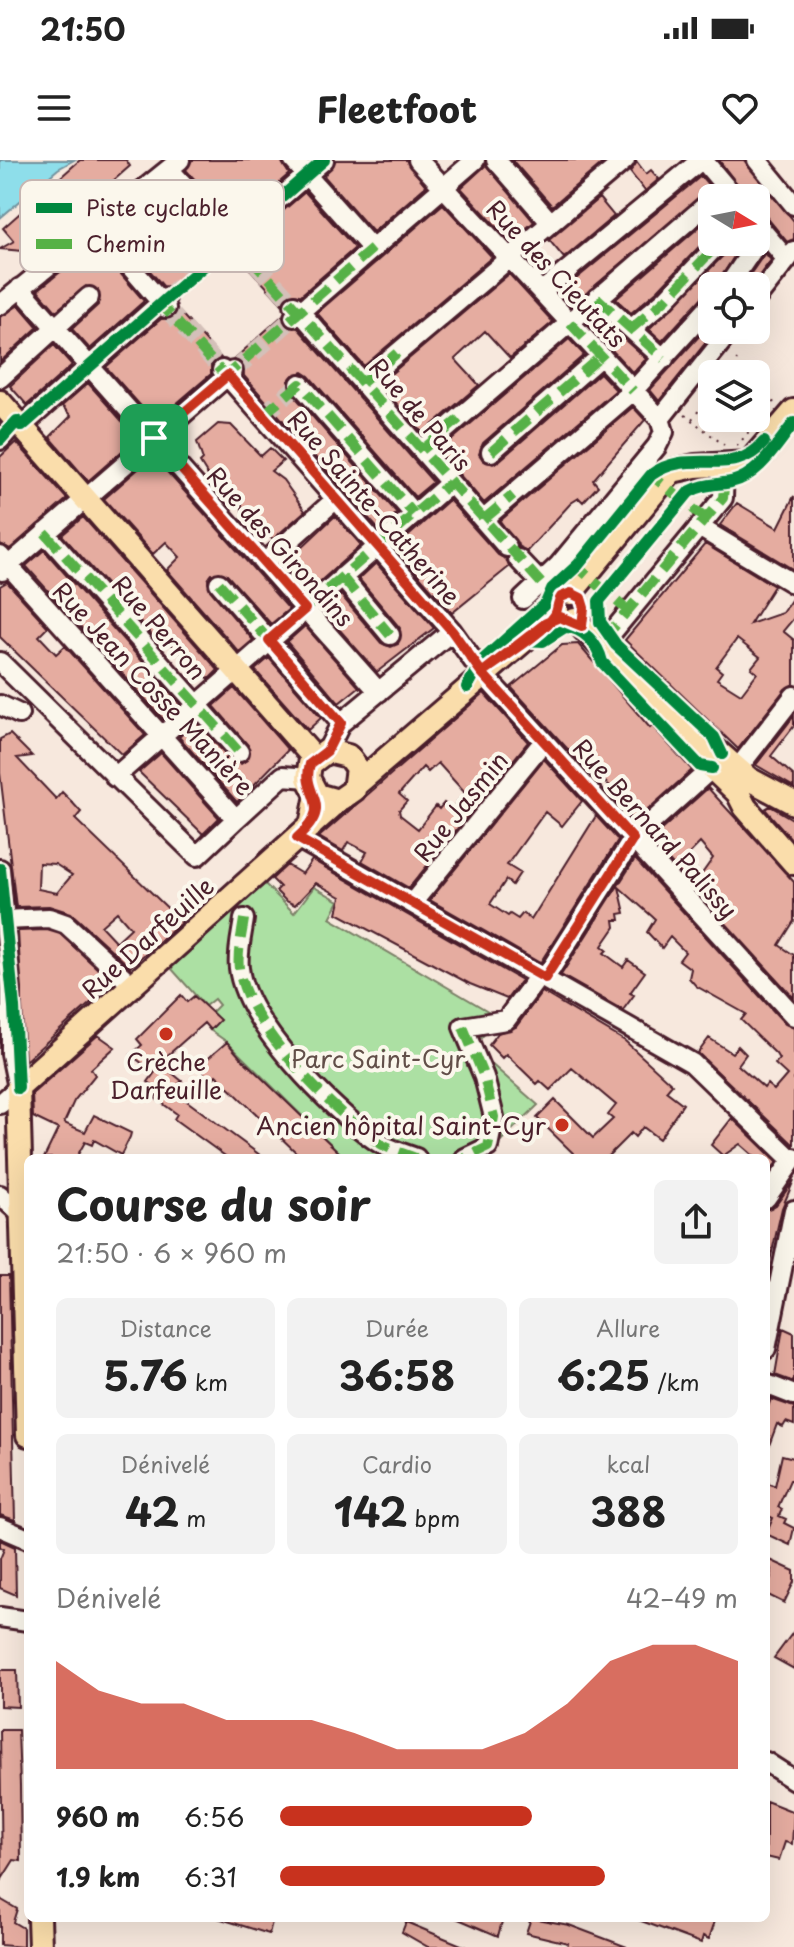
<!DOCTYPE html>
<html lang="fr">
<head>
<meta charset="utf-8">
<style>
	:root { --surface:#fff; --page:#f2f2f2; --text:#222; --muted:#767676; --accent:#c8321e }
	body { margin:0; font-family:"Playpen Sans",sans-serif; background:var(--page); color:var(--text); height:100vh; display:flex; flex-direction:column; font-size:30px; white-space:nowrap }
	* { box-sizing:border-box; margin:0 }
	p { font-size:26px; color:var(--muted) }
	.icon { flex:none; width:44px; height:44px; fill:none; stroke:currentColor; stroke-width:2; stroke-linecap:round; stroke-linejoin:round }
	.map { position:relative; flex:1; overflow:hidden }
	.panel { position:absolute; left:24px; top:994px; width:746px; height:768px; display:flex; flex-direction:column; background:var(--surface); border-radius:12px; box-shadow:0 8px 32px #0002 }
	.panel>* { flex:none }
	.needle { width:52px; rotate:100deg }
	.tools { position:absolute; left:698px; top:24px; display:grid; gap:16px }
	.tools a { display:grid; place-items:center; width:72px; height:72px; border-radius:12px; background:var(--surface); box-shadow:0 8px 32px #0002; font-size:40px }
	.pin { position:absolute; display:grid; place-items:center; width:68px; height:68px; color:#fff; margin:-34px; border-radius:16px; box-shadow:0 4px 12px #0006 }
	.round { display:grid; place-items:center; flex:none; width:84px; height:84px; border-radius:12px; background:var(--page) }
	.overview { display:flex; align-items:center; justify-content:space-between; height:136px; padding:0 32px }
	h1 { font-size:44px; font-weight:700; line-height:60px }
	.stats { display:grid; grid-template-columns:repeat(3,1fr); gap:12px; height:136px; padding:8px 32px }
	.stats div { display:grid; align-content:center; border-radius:12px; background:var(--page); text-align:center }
	.stats b { font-size:40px; font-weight:700 }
	.stats small { font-size:22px; font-weight:400 }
	.stats p { font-size:22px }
	.chart { height:224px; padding:16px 32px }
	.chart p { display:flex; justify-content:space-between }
	.chart svg { width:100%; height:144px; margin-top:8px; fill:var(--accent); opacity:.7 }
	ul { padding:0 32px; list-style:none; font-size:26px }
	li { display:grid; grid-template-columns:128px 96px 1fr; align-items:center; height:60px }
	li i { height:20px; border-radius:10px; background:var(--accent) }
	.status { display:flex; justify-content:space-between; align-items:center; height:56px; padding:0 40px; background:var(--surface); direction:ltr }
	.status svg { height:22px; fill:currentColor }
	header { display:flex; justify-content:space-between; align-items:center; height:104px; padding:0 32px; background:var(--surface); font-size:36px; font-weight:700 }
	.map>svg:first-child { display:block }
	.green { fill:#ace0a3; stroke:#7b8067; stroke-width:2 }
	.water { fill:#8edeea; stroke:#73929e; stroke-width:2 }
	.building { fill:#e5aca0; stroke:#4a1f2b; stroke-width:2; fill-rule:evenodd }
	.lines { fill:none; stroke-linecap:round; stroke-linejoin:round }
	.minor-tunnel { stroke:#d4c0b9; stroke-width:18; stroke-dasharray:18 9; stroke-linecap:butt }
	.minor-casing { stroke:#4a1f2b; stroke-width:24 }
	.major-casing { stroke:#4a1f2b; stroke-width:28 }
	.path { stroke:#4a1f2b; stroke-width:2; stroke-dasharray:2 6; stroke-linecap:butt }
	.minor { stroke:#fbf7ec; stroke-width:18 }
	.major { stroke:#faddab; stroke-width:22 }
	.quiet { stroke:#57b146; stroke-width:10; stroke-dasharray:20 10; stroke-linecap:butt }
	.cycleway-casing { stroke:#fbf7ec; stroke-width:17 }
	.cycleway { stroke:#00873e; stroke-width:12 }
	.route-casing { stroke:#fff; stroke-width:16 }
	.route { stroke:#c8321e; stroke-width:10 }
	.poi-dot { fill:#c8321e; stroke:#fbf7ec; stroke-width:3 }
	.labels { text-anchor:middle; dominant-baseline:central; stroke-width:8; stroke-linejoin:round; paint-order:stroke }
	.street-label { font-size:24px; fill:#4a1f2b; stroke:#fbf7ec }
	.park-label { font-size:24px; fill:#624f49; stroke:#fbf7ec }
	.poi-label { font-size:24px; fill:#4a1f2b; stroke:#fbf7ec }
	.key { fill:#fbf7ec; stroke:#c6b6b2; stroke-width:2 }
	.key-label { font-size:22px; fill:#4a1f2b }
</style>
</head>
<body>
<div class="status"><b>21:50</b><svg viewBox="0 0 49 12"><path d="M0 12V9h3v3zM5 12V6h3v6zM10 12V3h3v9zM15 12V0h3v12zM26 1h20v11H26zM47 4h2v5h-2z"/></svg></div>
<header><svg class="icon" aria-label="menu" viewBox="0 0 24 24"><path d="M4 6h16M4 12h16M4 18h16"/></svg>Fleetfoot<svg class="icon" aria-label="heart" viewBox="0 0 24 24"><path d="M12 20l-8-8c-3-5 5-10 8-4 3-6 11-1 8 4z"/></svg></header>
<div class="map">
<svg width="794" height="1787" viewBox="0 0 794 1787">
	<rect width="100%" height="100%" fill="#f7e8dd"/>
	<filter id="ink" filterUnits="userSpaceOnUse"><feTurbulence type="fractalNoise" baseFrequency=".0125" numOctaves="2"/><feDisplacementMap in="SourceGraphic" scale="16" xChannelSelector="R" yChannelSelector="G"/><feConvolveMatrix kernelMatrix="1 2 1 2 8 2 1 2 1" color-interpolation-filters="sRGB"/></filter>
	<g filter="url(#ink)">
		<path class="green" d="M265 724 294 753 314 727 339 741 330 758 498 857 473 888 538 945 483 998H345L227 882 210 870 219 860 212 852 219 845 214 839 205 846 171 808Z"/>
		<path class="water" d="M0 0H74L58 9 0 58Z"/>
		<path class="building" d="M80 0H126L130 6 28 96 23 91 0 89 14 81 3 68Z
			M192 0H281L289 14 234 62 186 10Z
			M336 0H406L426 26 373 72 324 16Z
			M512 0H606L552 46Z
			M719 0H744L794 61V79L787 82 765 55 756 51V38H747Z
			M637 2 646 14 651 10 659 19 645 31 630 12Z
			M486 5 534 62 510 81 461 28Z
			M701 16 711 28 571 146 559 133Z
			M168 25 217 78 215 87 224 95 178 136 170 127 163 126 114 69Z
			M305 32 355 88 301 135 287 136 282 144 238 96 247 92 249 80Z
			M599 38 614 56 564 98 549 80Z
			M443 44 492 97 364 206 317 153Z
			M712 56V73L658 130 631 153 616 139Z
			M732 82H743L716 126H712V132L703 136 662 181 649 169 729 90Z
			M95 84 144 141 90 189 72 169 98 145V130L86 126 56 151 38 130Z
			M765 93 771 100 751 126H742Z
			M509 114 553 162 510 198 485 171 455 199 479 225 423 273 379 224Z
			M19 145 38 167 0 202V157Z
			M178 150 221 198 211 205V214L155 262 106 207 161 159 173 158Z
			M597 155 646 199 633 213 587 163Z
			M282 156 286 165 298 168 433 322 415 337 309 216 303 212 293 215 288 221 291 232 397 353 379 370 244 216 242 204 234 199Z
			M712 162V170H716L659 241 650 230Z
			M569 179 584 195 483 283 479 294 483 300 493 304 499 301 600 213 616 230 484 343 439 291Z
			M54 185 72 205 27 245 10 226Z
			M88 223 137 278 88 321 50 277 71 256 62 246Z
			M633 247 645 260 593 320 598 326 583 342 579 338 571 343 527 391 519 387 500 361Z
			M218 264 231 265 261 296 270 288 283 301 271 311 283 320 305 351 273 379 242 355V342L227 343 222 338 224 324 212 322 200 303 203 300 197 282Z
			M16 282 67 339 10 389 0 384V297Z
			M153 296 289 449 271 464 227 415 212 414 208 420 210 430 253 480 239 492 167 410 180 397 166 382 153 394 104 339Z
			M794 336V410L720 365 737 343 778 368Z
			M449 340 498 395 506 399 509 407 452 453 395 388Z
			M335 356 361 385 307 433 283 405Z
			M83 357 218 510 209 519 186 492 182 495 163 475 157 481 62 375Z
			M705 384 774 426 750 464 782 453 794 436V458L783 471 794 480V524L785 529 738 589 625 480ZM737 479 760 497 751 508 757 513 741 534 717 519 722 512 716 507Z
			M44 390 180 544 163 559 26 406Z
			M376 403 434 468 377 512 323 451 341 435 381 483 391 487 398 484 400 468 359 419Z
			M7 422 48 467 39 476 56 494 65 486 145 575 122 595 0 477V426Z
			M305 466 359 527 339 543 287 482Z
			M578 484 650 568 652 566 692 610 634 662 610 636 615 630 600 618 597 621 511 527 562 485Z
			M269 498 321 558 308 570 255 510Z
			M234 528 288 590 237 642 179 577 196 562 231 600 241 604 247 600 248 585 214 546Z
			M484 533 528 582 409 728 362 701 367 692 348 682 343 691 319 677ZM438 603 465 633 451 649 444 643 439 649 436 646 418 669 400 655 399 650 407 641 399 634 423 607 428 612Z
			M794 556V566L771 596 794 616V627L756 605Z
			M10 574 32 596 17 598 56 639 62 632 71 641 81 652 75 659 182 762 130 807 71 753 49 746 16 747 0 613V579ZM39 703 55 704 72 715 57 733 38 729ZM117 752 131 768 116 782 101 766Z
			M161 593 219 658 203 674 139 612Z
			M544 599 582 641 562 666 545 652 507 705 520 713 512 725 506 720 490 744 508 756 510 754 518 759 523 753 531 760 596 656 618 680 540 803 430 740Z
			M708 628 794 722V761L779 785 794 795V838L650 680ZM700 683 713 698 701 715 685 698Z
			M770 646 794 660V682L765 649Z
			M635 699 785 864 794 868V985L698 893 709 878 732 893 738 886 746 894 738 905 764 928 767 924 774 930 787 915 775 904 779 899 776 894 741 860 746 854 696 826 689 818 691 809 679 800 685 792 670 777 662 788 647 772 655 759 619 727 625 753 619 754 620 760H614L615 767 602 786 607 790 604 793 623 807 628 800 645 812 630 833 634 835 623 850 561 815Z
			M312 700 521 820 507 839 470 824 337 753 341 737 316 723 295 745 286 741 276 731 280 727 272 719 287 705 302 714Z
			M47 770 60 774 113 823 25 901 18 771Z
			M542 832 625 881 672 924 666 931 683 944 659 979 643 967 635 977 631 973 606 998H578L537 958 555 940 593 978 613 959 608 955 616 945 572 908 550 930 540 921 537 924 506 894 502 898 489 885 498 873 516 867Z
			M181 835 187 842 194 836 220 860 210 870 204 863 151 910 131 895 142 885 137 879Z
			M98 875 115 887 91 909 95 915 74 941 64 963 85 972 94 955 131 973 130 977 121 995 94 980 92 985 85 982 76 998H44L58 969 33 957 32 934Z
			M227 882 240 897 345 998H302L216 915 211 921 198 907Z
			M161 904 182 921 172 930 264 998H228L174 959 177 954 155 938 161 930 148 922Z
			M732 958 777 1002 770 1011 766 1007V998H756L740 984 723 996 711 985Z
			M794 1020 782 1048 766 1118V1050L776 1045Z
			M0 1116H9L15 1360 0 1355Z
			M783 1168 794 1173V1222L775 1215Z
			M771 1239 794 1247V1265L786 1262 783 1267 777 1264 767 1291 766 1252Z
			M782 1295 794 1298V1320H790L778 1347 782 1349 779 1356 786 1359 784 1363 794 1368 790 1385 766 1374 773 1358 766 1355V1322L775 1326Z
			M0 1380 15 1387 16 1435 0 1428V1399L4 1389 0 1387Z
			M768 1399 794 1411V1422L784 1443 766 1434 772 1413Z
			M794 1471V1509L774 1498Z
			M0 1510H17L18 1547 0 1546Z
			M0 1570H18L20 1625 21 1701 14 1700 2 1719Z
			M766 1641 794 1652 792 1684 785 1682 779 1700 766 1697Z
			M0 1739 17 1749 13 1762 23 1768V1787L0 1785Z
			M218 1758H273L269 1774Z
			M456 1758H503L498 1776Z
			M531 1758 569 1765 627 1787H567L568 1783 526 1773Z
			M633 1758H716L709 1779 703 1776 701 1783Z
			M406 1762 425 1770 466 1787H428L402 1772Z"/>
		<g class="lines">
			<path class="minor-tunnel" d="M238 84 294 145
				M166 138 227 84
				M166 148 222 210
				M233 211 294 157
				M263 255 300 224"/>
			<g class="minor-casing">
				<path id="minor" d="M293 0 372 89
					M418 0 660 259 664 272 657 286 559 405 523 439
					M496 0 550 62
					M703 0 735 38
					M757 0 794 45
					M169 9 238 84
					M756 63 787 100
					M96 67 166 148
					M227 84 324 0
					M728 126 764 73
					M20 128 379 532
					M541 132 701 0
					M597 138 664 199
					M756 139 794 91
					M0 145 180 0
					M294 145 507 387
					M294 157 475 0
					M631 169 666 139 720 82
					M222 210 452 471 482 513 794 856
					M0 218 89 137
					M362 223 625 0
					M300 224 414 354
					M660 259 731 170
					M22 266 166 138
					M0 280 17 261
					M422 290 712 40
					M491 292 601 196
					M483 360 633 231 712 144
					M699 367 794 424
					M45 373 239 592
					M0 396 236 659 283 616 308 618
					M518 399 541 423
					M264 403 336 339
					M2 411 233 211
					M342 417 390 475
					M219 423 341 563
					M597 484 610 475 723 338 724 306
					M0 502 197 696 236 659
					M0 545 19 554
					M327 591 341 563 452 471
					M738 608 794 536
					M115 617 450 323
					M297 678 692 903 792 1000
					M0 709 11 829V894L18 928 0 944
					M413 742 544 581
					M244 759C242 774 237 793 239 808 245 863 332 950 376 981 387 989 403 993 416 998
					M4 760 49 758 66 764 132 825
					M545 818 633 679 712 608
					M465 998 488 987 494 957 484 917 463 867 506 860 540 815
					M0 1035 26 1059
					M766 1038 794 998
					M766 1189 794 1050
					M766 1224 794 1235
					M0 1367 28 1379
					M0 1457 28 1461
					M766 1602 794 1620"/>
			</g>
			<g class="major-casing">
				<path id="major" d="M0 242 315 599
					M571 433 672 311 695 306 749 303 794 251
					M575 460 690 577 712 608 738 633 745 647 794 703
					M701 577 749 619 794 643
					M357 624 557 452
					M311 666 317 635 308 618 310 604 327 591 348 596 357 608 354 630 338 641 317 635
					M28 1275 18 928 338 641
					M39 1758 40 1787"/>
			</g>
			<path class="path" d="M727 214 737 200
				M685 255 724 285
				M745 258 753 264
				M692 259 712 234
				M737 286 776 239"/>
			<use href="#minor" class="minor"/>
			<use href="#major" class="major"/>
			<path class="quiet" d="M229 82 233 78 541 423
				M597 138 664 199
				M163 140 160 143 336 339
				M570 163 633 231
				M631 169 666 139 720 82
				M362 223 397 193
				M263 255 300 224 414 354
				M154 278 372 89
				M422 290 459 259
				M491 292 601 196
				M646 311 706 359
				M483 360 513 335
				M45 373 239 592
				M572 402 629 452
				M342 417 390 475
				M219 423 341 563
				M305 449 450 323
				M603 480 723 338 725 316
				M244 759C242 774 237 793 239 808 245 863 332 950 376 981 387 989 403 993 416 998
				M463 867 484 917 494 957 488 987 465 998"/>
			<g class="cycleway-casing">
				<path id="cycleway" d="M0 280 17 261 22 266 324 0
					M525 480 543 481 565 467C583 467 598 484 602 502L700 606 712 608
					M467 527 482 501 546 443 552 429 578 405 651 315C690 286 733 320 764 282
					M722 594 714 577 616 485 600 462 599 441 689 332C703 324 715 325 731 322 760 315 776 285 794 263
					M0 709 14 847 18 928"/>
			</g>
			<use href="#cycleway" class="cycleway"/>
		</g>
	</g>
	<g class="lines" filter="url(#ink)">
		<g class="route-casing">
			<path id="route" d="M154 278 305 449 269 480 341 563 327 591 310 604C300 636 337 643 297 678L545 818 633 679 482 513 546 463 560 457 582 466 584 448 581 438 571 433 561 437C557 443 558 450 555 455 543 474 501 498 482 513L452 471 228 215 154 278"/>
		</g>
		<use href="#route" class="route"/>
	</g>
	<g class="poi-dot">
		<circle cx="166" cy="874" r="8"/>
		<circle cx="562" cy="965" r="8"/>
	</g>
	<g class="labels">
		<g class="street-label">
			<text transform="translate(557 113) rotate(47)">Rue des Cieutats</text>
			<text transform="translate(421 254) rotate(49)">Rue de Paris</text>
			<text transform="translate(375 347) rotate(49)">Rue Sainte-Catherine</text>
			<text transform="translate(281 386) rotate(48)">Rue des Girondins</text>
			<text transform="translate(160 467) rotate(49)">Rue Perron</text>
			<text transform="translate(154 528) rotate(47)">Rue Jean Cosse Manière</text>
			<text transform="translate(460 646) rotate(-51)">Rue Jasmin</text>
			<text transform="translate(656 668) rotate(48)">Rue Bernard Palissy</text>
			<text transform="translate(147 777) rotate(-42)">Rue Darfeuille</text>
		</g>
		<g class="park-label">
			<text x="378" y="898">Parc Saint-Cyr</text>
		</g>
		<g class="poi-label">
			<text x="166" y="901">Crèche<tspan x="166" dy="28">Darfeuille</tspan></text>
			<text x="546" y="965" text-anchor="end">Ancien hôpital Saint-Cyr</text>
		</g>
	</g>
	<rect x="20" y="20" width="264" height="92" rx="12" class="key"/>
	<rect x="36" y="43" width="36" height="10" fill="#00873e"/>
	<rect x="36" y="79" width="36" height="10" fill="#57b146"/>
	<g class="key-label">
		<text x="86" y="56">Piste cyclable</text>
		<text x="86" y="92">Chemin</text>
	</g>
</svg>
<div class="tools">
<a><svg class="needle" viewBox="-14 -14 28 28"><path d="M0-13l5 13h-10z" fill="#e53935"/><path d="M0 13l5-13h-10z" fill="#767676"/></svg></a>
<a><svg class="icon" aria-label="locate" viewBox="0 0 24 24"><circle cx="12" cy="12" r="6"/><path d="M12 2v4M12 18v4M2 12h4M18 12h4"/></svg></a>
<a><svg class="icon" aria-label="layers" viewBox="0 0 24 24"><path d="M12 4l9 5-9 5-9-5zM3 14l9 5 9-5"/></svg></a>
</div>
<div class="pin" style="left:154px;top:278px;background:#1e9e55"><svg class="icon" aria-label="arrive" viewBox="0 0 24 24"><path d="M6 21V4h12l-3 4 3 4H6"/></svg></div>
<section class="panel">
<div class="overview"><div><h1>Course du soir</h1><p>21:50 · 6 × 960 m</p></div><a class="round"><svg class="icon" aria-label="share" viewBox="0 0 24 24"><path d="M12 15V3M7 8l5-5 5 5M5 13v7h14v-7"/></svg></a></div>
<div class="stats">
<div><p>Distance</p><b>5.76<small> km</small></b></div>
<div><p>Durée</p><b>36:58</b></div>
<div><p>Allure</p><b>6:25<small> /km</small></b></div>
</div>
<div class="stats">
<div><p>Dénivelé</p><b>42<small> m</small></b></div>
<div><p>Cardio</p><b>142<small> bpm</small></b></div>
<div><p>kcal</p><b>388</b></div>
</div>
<div class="chart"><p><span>Dénivelé</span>42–49 m</p>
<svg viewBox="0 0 160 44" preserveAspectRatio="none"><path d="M0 44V11L10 20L20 24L30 24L40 29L50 29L60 29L70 33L80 38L90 38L100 38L110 33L120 24L130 11L140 6L150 6L160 11V44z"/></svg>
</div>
<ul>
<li><b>960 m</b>6:56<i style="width:55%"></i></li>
<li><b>1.9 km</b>6:31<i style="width:71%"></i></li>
</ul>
</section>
</div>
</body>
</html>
